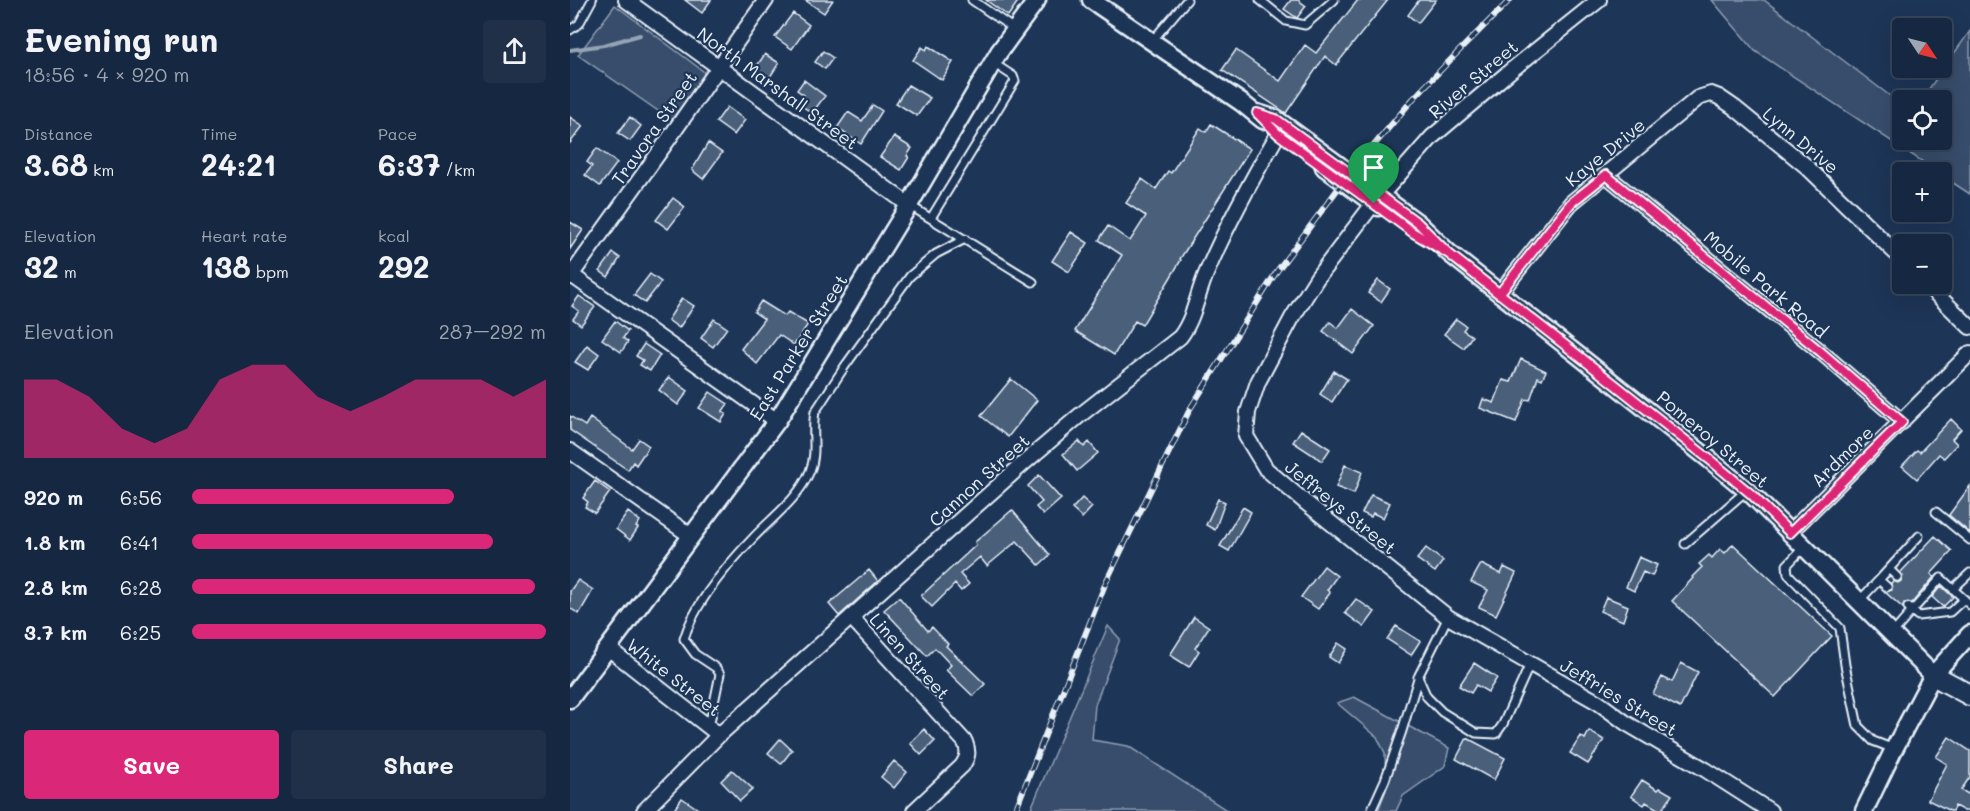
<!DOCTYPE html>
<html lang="en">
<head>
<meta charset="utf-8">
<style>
	:root { --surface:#162841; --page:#1f3048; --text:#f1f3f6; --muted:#9ea6b1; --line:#35445a; --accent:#db2777 }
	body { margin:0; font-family:Mali,sans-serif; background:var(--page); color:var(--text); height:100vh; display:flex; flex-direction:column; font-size:22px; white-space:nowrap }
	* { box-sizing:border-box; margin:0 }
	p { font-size:20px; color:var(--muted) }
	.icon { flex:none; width:33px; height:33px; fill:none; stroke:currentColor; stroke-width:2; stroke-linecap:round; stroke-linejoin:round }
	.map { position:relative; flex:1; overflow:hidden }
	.details { display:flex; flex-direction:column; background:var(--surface); width:570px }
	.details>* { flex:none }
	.needle { width:39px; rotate:125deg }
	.buttons { position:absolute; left:1322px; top:18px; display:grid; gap:12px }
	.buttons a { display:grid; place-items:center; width:60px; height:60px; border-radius:6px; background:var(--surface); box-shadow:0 6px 24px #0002,0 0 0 2px var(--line); font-size:30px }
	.pin { position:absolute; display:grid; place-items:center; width:51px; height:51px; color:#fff; margin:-62px -26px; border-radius:50% 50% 50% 0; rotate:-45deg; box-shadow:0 0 6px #0007 }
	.pin .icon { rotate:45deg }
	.round { display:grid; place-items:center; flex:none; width:63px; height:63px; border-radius:6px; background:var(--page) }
	.head { display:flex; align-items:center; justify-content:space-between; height:102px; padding:0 24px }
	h1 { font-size:33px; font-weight:700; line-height:45px }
	.stats { display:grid; grid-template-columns:repeat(3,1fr); gap:9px; height:102px; padding:6px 24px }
	.stats div { display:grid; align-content:center }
	.stats b { font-size:30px; font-weight:700 }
	.stats small { font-size:16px; font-weight:400 }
	.stats p { font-size:16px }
	.chart { height:168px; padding:12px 24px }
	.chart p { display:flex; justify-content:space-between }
	.chart svg { width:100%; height:108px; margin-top:6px; fill:var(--accent); opacity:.7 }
	.primary-button { display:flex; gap:12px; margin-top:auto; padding:12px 24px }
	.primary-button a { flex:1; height:69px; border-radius:6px; background:var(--accent); color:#fff; font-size:24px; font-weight:700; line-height:69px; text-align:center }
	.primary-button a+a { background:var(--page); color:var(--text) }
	ul { padding:0 24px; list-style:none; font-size:20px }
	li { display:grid; grid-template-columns:96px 72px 1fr; align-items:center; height:45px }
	li i { height:15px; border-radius:8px; background:var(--accent) }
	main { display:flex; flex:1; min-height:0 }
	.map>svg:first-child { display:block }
	.green { fill:#374d6c; stroke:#909fb2; stroke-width:1.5 }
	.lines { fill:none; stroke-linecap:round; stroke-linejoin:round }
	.stream { stroke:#95a4b5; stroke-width:4 }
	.building { fill:#495e7a; stroke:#e8f1f8; stroke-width:1.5 }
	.service-casing { stroke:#e8f1f8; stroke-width:11 }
	.minor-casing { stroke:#e8f1f8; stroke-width:18 }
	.tertiary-casing { stroke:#e8f1f8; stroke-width:21 }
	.secondary-casing { stroke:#e8f1f8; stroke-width:24 }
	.service { stroke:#1d3557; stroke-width:7 }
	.minor { stroke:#1d3557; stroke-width:14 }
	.tertiary { stroke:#1d3557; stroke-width:16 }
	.secondary { stroke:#1d3557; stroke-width:20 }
	.rail-casing { stroke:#e8f1f8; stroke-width:6 }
	.rail { stroke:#1d3557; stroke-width:4; stroke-dasharray:11; stroke-linecap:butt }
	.route-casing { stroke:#fff; stroke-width:12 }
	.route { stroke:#db2777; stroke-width:8 }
	.labels { text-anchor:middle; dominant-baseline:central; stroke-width:4.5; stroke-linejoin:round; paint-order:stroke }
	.street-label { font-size:18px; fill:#e8f1f8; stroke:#1d3557 }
</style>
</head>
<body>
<main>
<section class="details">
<div class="head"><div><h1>Evening run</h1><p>18:56 · 4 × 920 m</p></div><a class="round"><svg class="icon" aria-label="share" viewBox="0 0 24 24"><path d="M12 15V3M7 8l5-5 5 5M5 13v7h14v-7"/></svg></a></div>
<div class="stats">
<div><p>Distance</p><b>3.68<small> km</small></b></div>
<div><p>Time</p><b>24:21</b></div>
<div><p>Pace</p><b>6:37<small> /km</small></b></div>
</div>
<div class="stats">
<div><p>Elevation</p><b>32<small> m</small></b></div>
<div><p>Heart rate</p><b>138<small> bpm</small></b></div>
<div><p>kcal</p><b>292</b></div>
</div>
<div class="chart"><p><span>Elevation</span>287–292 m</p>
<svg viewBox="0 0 160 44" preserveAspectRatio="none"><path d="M0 44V12L10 12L20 19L30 32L40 38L50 32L60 12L70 6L80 6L90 19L100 25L110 19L120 12L130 12L140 12L150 19L160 12V44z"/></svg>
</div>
<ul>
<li><b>920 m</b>6:56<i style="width:74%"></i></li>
<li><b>1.8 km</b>6:41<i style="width:85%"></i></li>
<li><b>2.8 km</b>6:28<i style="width:97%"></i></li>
<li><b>3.7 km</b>6:25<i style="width:100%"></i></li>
</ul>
<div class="primary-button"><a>Save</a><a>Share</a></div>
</section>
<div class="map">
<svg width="1400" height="811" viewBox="0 0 1400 811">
	<rect width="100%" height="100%" fill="#1d3557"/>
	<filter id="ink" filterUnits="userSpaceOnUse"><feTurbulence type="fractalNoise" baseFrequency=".0167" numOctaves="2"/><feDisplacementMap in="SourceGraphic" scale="12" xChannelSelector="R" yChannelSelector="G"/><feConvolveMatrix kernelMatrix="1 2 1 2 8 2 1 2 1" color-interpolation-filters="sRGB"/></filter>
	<g filter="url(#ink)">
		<path class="green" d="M1142 0H1194L1332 105V140H1371V100H1351L1400 31V194L1371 175V172H1368L1185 51Z
			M45 5 133 71 136 77 101 120 8 55Z
			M538 626 550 639 525 705 522 740 558 746 658 811H460Z
			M784 697 879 748 875 766 833 796 826 811H808L816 790 815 753 807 737 767 703Z"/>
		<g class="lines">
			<path class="stream" d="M0 50 34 45 70 35"/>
		</g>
		<path class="building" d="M115 0H141L132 13Z
			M235 0H263L254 13Z
			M416 0H449L438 16Z
			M721 0H728L736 6 727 18 714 9Z
			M788 0H818L766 65 755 56 716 113 652 70 666 50 710 81 735 45 746 53Z
			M849 0H866L848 23 838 15Z
			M223 13 239 25 222 49 205 37Z
			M358 46 383 62 372 80 343 60 352 47 356 50Z
			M253 51 263 58 255 69 245 62Z
			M195 54 209 63 198 80 184 70Z
			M234 80 255 96 242 113 228 103 234 95 227 90Z
			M338 85 360 98 347 116 326 103Z
			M303 105 312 111 291 144 267 128 278 112 292 121Z
			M157 107 175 120 164 135 146 122Z
			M0 117 13 126 0 143Z
			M60 117 71 126 60 141 48 133Z
			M641 124 680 149 610 259 611 260 572 325 565 321 544 355 505 331 552 255 529 240 538 226 560 241 576 216 556 203 572 179 586 189 598 171 601 173 630 128 636 132Z
			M324 137 342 148 337 156 339 157 331 170 310 157Z
			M138 143 152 153 133 179 122 170Z
			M27 148 47 163 30 186 15 175 22 166 17 162Z
			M103 198 115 207 98 229 86 220Z
			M0 222 13 230 0 249Z
			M501 232 518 243 499 272 482 261Z
			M43 253 50 258 38 277 30 271Z
			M80 274 91 282 75 303 64 295Z
			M808 280 820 289 811 302 798 293Z
			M9 296 25 307 11 325 3 319 9 311 2 306Z
			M112 298 124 306 109 328 98 320Z
			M191 301 215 316 218 312 238 324 224 345 209 335 187 364 171 349 194 319 184 312Z
			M782 309 804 326 783 354 753 331 760 322 768 328Z
			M144 319 157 328 143 347 131 338Z
			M886 319 896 326 893 330 902 336 894 348 874 334Z
			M45 321 58 331 53 338 58 342 51 352 32 339Z
			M74 344 90 355 80 371 70 365 73 360 66 356Z
			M17 345 29 354 18 370 5 362Z
			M951 359 976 371 972 379 968 377 960 400 955 399 946 422 910 408 913 399 924 403 933 380 941 382Z
			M764 371 777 379 762 402 750 394Z
			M99 377 118 391 108 405 89 390Z
			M441 379 467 400 438 437 411 416Z
			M140 392 158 404 152 412 156 414 151 422 129 408Z
			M0 416 15 426 20 418 62 449 69 439 79 446 66 465 63 462 58 470 0 430Z
			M1381 419 1391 429 1382 439 1387 444 1374 458 1369 454 1347 479 1332 466 1347 450 1350 452Z
			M731 430 760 449 752 461 723 442Z
			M509 441 514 447 519 442 528 453 507 471 493 454Z
			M775 465 792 472 784 494 766 487Z
			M469 475 491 499 473 515 466 507 472 502 458 486Z
			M25 481 40 492 25 513 15 507 18 502 13 498Z
			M1400 486V533L1379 515Z
			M801 495 820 503 813 518 803 513 801 517 792 513Z
			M512 498 522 507 512 518 502 509Z
			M648 499 655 502 645 530 636 525Z
			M673 507 681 512 659 551 650 546Z
			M442 510 480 555 469 565 447 541 417 566 410 557 390 574 399 584 391 591 385 584 362 607 351 596 406 545 405 542Z
			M58 512 70 521 66 527 68 528 60 540 46 529Z
			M1365 536 1382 551 1361 574 1364 577 1342 603H1334L1333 608 1315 592 1322 590 1321 583 1323 581 1328 583 1331 581 1333 576 1330 573Z
			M1163 544 1262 636 1205 697 1102 601 1123 578 1122 577 1132 567 1129 564 1139 555 1142 558 1150 549 1155 553Z
			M856 548 873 561 865 572 847 559Z
			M1069 557 1087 565 1082 576 1073 572 1064 591 1056 587Z
			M911 564 931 574 934 567 946 573 926 615 909 607 918 590 901 582Z
			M754 566 767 576 757 590 760 593 748 609 731 597Z
			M299 570 308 581 269 616 259 604Z
			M8 580 23 590 9 614 0 608V591Z
			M1371 586 1383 597 1373 607 1362 597Z
			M329 597 358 631 362 627 378 644 376 646 415 684 403 696 376 670 381 665 365 648 357 656 314 610Z
			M1036 597 1058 606 1053 621 1030 611Z
			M786 599 805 612 794 627 775 613Z
			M624 617 639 627 625 648 629 651 619 667 600 655Z
			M826 626 850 641 841 655 817 639Z
			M768 643 777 649 768 663 759 657Z
			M904 663 927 678 918 692 906 685 901 693 889 686Z
			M1111 663 1128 672 1110 708 1083 694 1092 677 1102 682Z
			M354 729 365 741 351 755 340 743Z
			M1019 731 1034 740 1018 764 1000 753 1011 736 1015 739Z
			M1379 737 1400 751V777L1391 790 1400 795V811H1394L1385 806 1382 811H1380L1358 800 1377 764 1366 757Z
			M897 738 935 758 924 780 886 759Z
			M210 739 222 750 211 764 198 753Z
			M324 761 337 772 324 788 311 777Z
			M162 770 183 789 170 801 151 781Z
			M1072 780 1088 790 1090 788 1102 795 1091 811 1076 802 1074 805 1061 796Z
			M112 798 131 811H103Z"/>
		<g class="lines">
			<g class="service-casing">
				<path id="service" d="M402 0 444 29
					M690 0 716 21 735 25 764 0
					M0 30 9 24 22 0
					M582 41 617 0
					M339 205 463 282
					M361 218 445 81 443 76 423 63
					M1366 512 1400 540
					M1115 544 1176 491
					M1234 547 1217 565 1218 574 1270 628 1275 665 1288 726 1303 741 1324 749
					M1319 569 1327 577
					M1309 580 1349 536
					M1383 589 1400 573
					M1289 601 1309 580 1317 587
					M1338 607 1342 611 1371 578 1394 599
					M1323 633 1342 611 1348 616 1380 612 1394 599 1400 605
					M848 677 857 697 872 712 906 733 926 734 933 724 960 664
					M139 727 150 674 146 668 125 654 114 639C124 604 159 563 184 537 204 516 229 498 240 471 248 452 241 431 245 412L275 366 340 276 366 254 395 239
					M801 811 815 780 832 731 849 675 878 617"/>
			</g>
			<g class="minor-casing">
				<path id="minor" d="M56 0 339 205
					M1036 175 1251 352 1332 422
					M811 195 862 137 939 72 1029 0
					M803 204 747 278 722 318 688 382 678 412 676 436 696 469 735 502 878 617 1029 703 1056 723 1136 770 1200 811
					M0 274 207 421
					M0 277 93 147 196 0
					M1356 284 1400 327
					M929 294 1001 203 1128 98 1141 94 1149 97 1165 108 1236 166 1332 259
					M0 451 121 536
					M1219 533 1400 353
					M281 617 395 742C399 752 398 757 392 766L344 811
					M38 648 149 735
					M74 811 149 735 454 463 509 416 610 337C624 319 627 295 636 274 656 226 682 179 708 134"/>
			</g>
			<g class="tertiary-casing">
				<path id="tertiary" d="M521 0 672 103 693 120
					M687 113 706 119 848 223 879 253 1139 459 1181 494 1363 675
					M754 167 808 207
					M0 699 207 421 339 205 429 52 467 0
					M1294 811 1324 749 1363 675 1400 634"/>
			</g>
			<g class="secondary-casing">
				<path id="secondary" d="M1363 675 1400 695"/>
			</g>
			<use href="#service" class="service"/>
			<use href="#minor" class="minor"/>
			<use href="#tertiary" class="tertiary"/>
			<use href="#secondary" class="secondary"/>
			<g class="rail-casing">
				<path id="rail" d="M445 811 536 582 620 409 707 271 773 182 843 99 888 52 940 0"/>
			</g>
			<use href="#rail" class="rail"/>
		</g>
	</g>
	<g class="lines" filter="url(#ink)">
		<g class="route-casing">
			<path id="route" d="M804 204 708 134 687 113 706 119 848 223 879 254 929 294 1001 203 1036 175 1251 352 1332 422 1220 533 1181 494 1139 459 1009 356 879 254 842 232 804 204"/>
		</g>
		<use href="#route" class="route"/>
	</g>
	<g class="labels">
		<g class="street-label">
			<text transform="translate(903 79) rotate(-40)">River Street</text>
			<text transform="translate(208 88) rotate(36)">North Marshall Street</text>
			<text transform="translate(84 128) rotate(-55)">Travora Street</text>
			<text transform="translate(1231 140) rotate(40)">Lynn Drive</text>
			<text transform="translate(1035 152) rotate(-39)">Kaye Drive</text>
			<text transform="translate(1196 284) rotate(40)">Mobile Park Road</text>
			<text transform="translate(228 347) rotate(-58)">East Parker Street</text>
			<text transform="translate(1143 439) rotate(40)">Pomeroy Street</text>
			<text transform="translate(1272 456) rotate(-44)">Ardmore</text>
			<text transform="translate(409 480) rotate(-42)">Cannon Street</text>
			<text transform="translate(771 507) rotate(39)">Jeffreys Street</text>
			<text transform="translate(340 656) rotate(48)">Linen Street</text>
			<text transform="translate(104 677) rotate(38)">White Street</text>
			<text transform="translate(1049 697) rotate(31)">Jeffries Street</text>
		</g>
	</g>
</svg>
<div class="buttons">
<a><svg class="needle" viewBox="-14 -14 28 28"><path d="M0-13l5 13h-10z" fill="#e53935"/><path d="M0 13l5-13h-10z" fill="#9ea6b1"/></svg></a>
<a><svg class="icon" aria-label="locate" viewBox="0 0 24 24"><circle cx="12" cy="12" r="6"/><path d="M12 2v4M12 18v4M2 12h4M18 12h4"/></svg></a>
<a>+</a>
<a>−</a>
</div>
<div class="pin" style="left:804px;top:204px;background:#1e9e55"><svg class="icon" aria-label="arrive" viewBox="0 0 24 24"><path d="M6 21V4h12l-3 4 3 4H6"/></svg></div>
</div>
</main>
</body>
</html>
